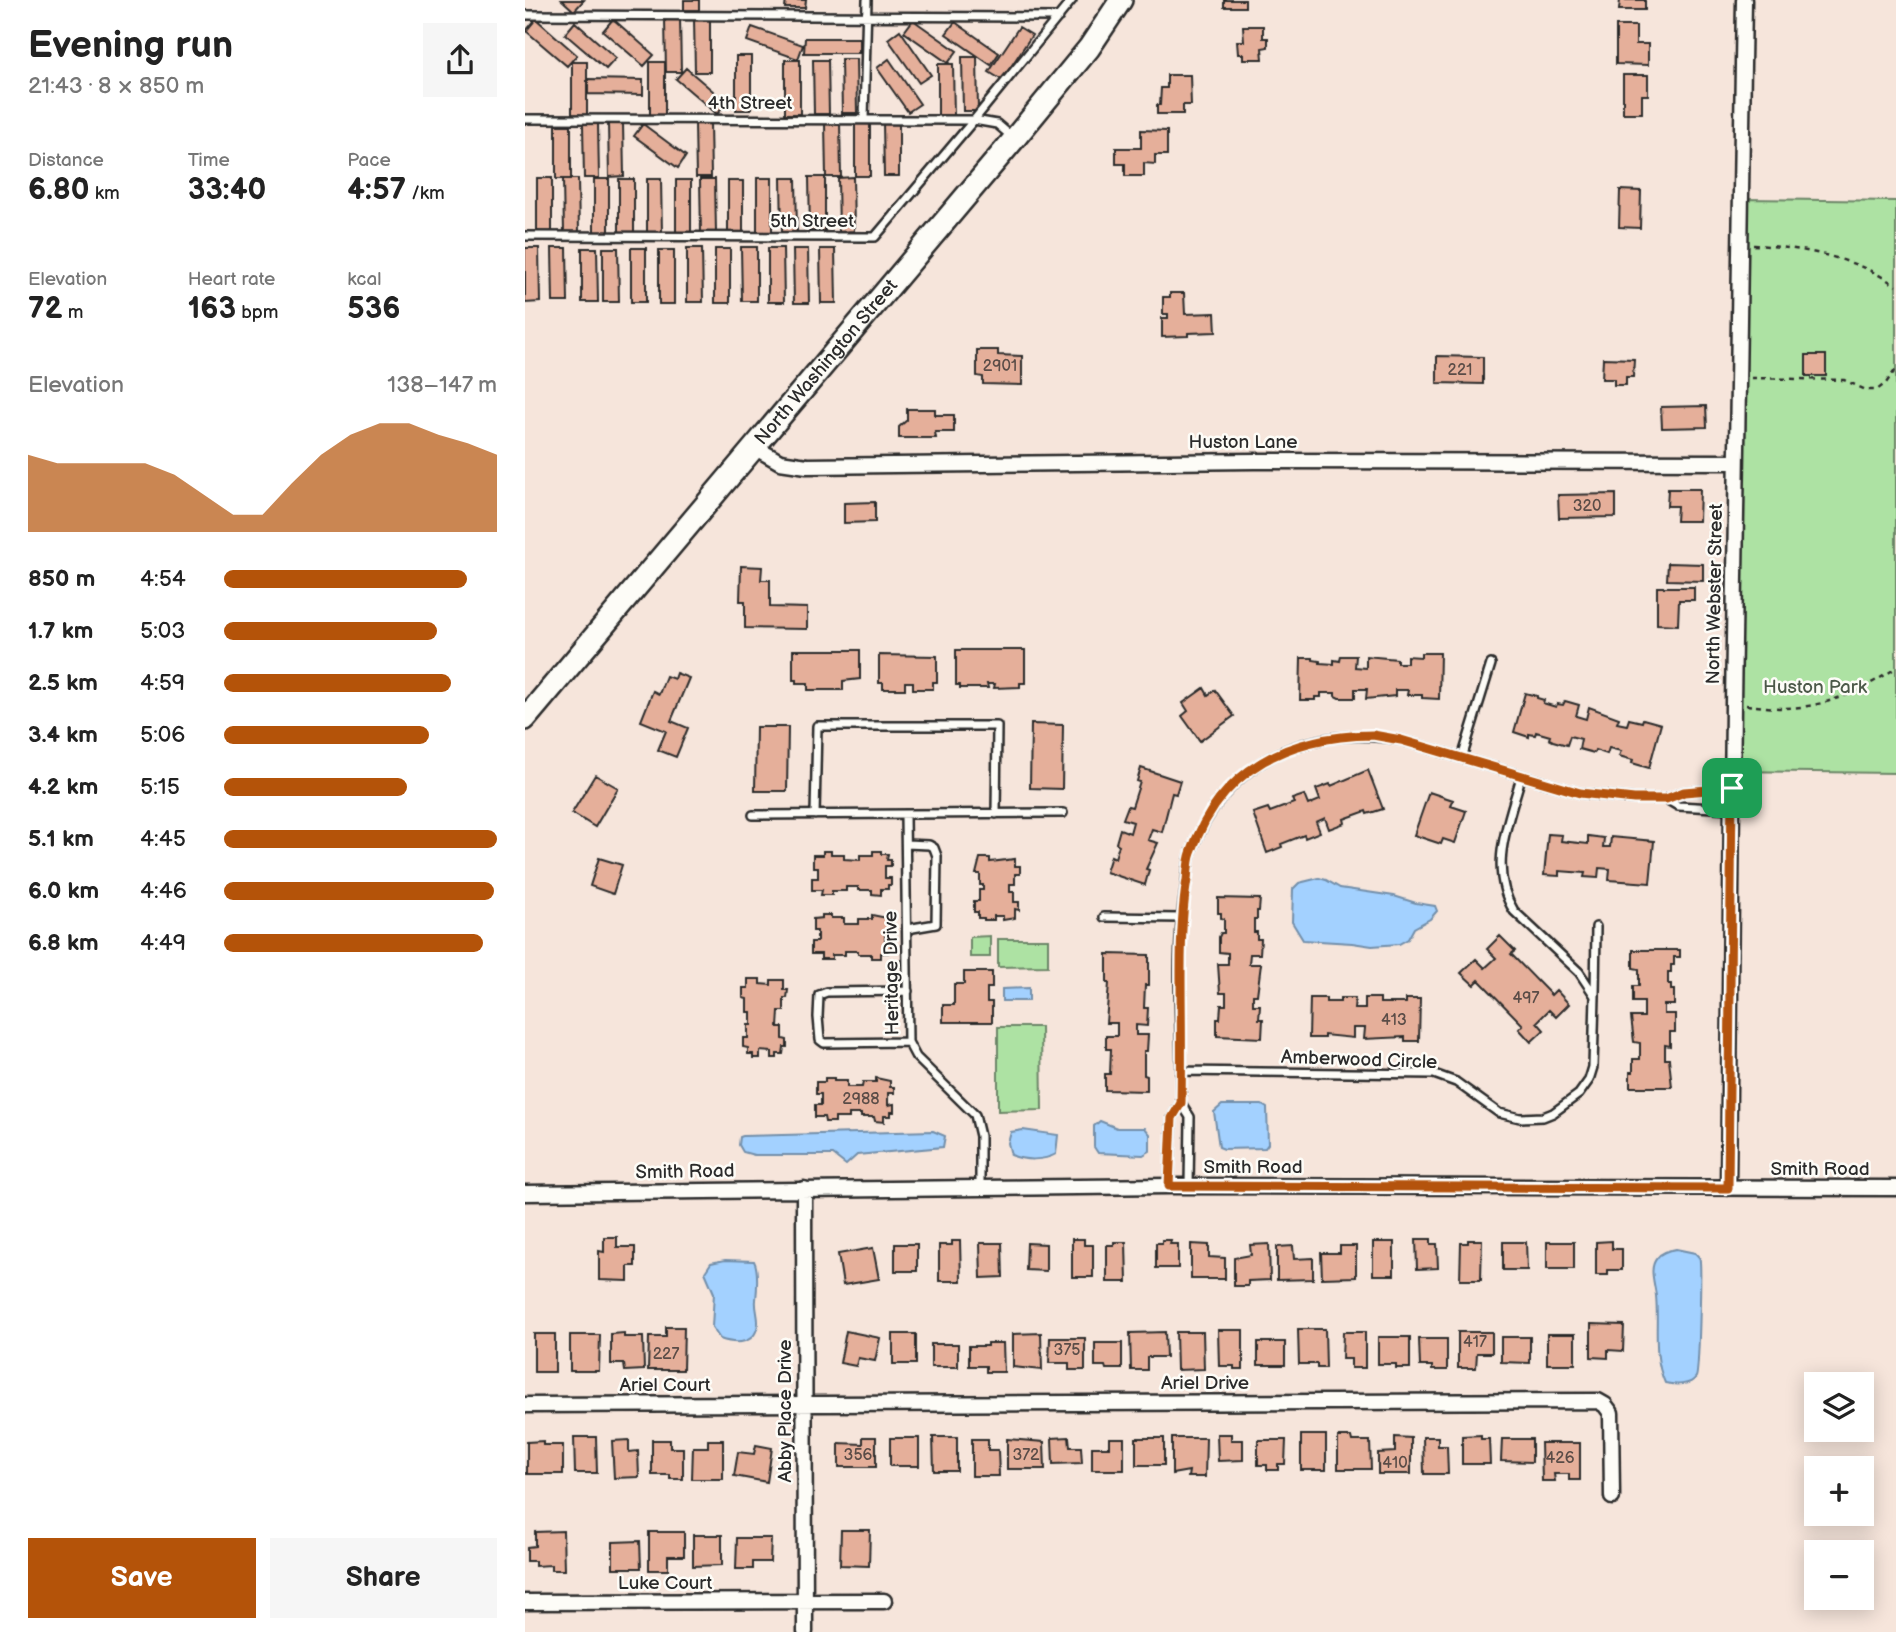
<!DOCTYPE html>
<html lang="en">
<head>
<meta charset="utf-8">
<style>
	:root { --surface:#fff; --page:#f6f6f6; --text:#222; --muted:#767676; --accent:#b45309 }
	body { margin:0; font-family:"Balsamiq Sans",sans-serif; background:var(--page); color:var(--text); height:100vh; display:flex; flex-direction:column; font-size:26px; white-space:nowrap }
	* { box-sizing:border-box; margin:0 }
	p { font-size:23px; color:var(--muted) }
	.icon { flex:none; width:38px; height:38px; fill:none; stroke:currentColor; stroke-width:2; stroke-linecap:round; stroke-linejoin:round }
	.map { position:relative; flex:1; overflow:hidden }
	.sheet { display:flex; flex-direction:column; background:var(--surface); width:525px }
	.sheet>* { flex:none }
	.buttons { position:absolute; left:1279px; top:1372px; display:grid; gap:14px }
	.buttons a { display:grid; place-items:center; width:70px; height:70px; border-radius:0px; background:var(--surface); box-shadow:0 4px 18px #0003; font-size:35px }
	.pin { position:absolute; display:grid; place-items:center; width:60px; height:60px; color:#fff; margin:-30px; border-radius:14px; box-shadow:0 4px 10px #0006 }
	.round { display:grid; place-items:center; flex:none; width:74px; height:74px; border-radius:0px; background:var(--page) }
	.summary { display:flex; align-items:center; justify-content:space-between; height:119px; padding:0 28px }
	h1 { font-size:38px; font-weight:700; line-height:52px }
	.stats { display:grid; grid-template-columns:repeat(3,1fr); gap:10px; height:119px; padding:7px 28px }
	.stats div { display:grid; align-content:center }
	.stats b { font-size:30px; font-weight:700 }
	.stats small { font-size:19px; font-weight:400 }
	.stats p { font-size:19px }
	.chart { height:196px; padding:14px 28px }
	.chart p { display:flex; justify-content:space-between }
	.chart svg { width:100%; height:126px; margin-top:7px; fill:var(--accent); opacity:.7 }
	.button { display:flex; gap:14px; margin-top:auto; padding:14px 28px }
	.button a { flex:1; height:80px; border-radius:0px; background:var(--accent); color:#fff; font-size:28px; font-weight:700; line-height:80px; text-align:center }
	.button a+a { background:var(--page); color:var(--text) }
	ul { padding:0 28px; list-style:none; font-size:23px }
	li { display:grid; grid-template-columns:112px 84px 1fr; align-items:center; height:52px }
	li i { height:18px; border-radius:9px; background:var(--accent) }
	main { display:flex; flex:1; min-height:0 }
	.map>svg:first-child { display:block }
	.green { fill:#ade2a3; stroke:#6c8667; stroke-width:2 }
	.water { fill:#a3d1ff; stroke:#738faa; stroke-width:2 }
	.building { fill:#e5af9a; stroke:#2b2b2b; stroke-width:2 }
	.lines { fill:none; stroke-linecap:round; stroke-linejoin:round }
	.service-casing { stroke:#2b2b2b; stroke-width:12 }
	.minor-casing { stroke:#2b2b2b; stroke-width:19 }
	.secondary-casing { stroke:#2b2b2b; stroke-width:26 }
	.path { stroke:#2b2b2b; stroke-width:2.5; stroke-dasharray:5 5; stroke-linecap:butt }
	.service { stroke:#fdfcf7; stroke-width:7 }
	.minor { stroke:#fdfcf7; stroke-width:14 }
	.secondary { stroke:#fdfcf7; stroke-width:21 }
	.route-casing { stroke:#fff; stroke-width:14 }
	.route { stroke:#b45309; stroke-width:9 }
	.labels { text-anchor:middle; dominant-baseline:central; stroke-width:5; stroke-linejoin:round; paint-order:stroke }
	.number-label { font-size:16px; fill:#5a4c47 }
	.street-label { font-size:19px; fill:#2b2b2b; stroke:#fdfcf7 }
	.park-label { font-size:19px; fill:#4c5949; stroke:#fdfcf7 }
</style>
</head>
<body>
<main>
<section class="sheet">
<div class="summary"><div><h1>Evening run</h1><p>21:43 · 8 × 850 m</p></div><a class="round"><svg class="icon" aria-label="share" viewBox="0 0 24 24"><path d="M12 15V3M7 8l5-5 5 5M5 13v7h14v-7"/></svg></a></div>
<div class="stats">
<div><p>Distance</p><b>6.80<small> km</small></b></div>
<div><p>Time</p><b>33:40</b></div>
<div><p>Pace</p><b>4:57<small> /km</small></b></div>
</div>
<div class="stats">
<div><p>Elevation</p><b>72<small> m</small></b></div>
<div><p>Heart rate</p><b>163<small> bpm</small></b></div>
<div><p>kcal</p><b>536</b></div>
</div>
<div class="chart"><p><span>Elevation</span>138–147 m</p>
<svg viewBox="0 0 160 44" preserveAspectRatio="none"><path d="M0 44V17L10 20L20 20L30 20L40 20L50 24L60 31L70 38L80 38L90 27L100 17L110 10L120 6L130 6L140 10L150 13L160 17V44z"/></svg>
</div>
<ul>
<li><b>850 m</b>4:54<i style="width:89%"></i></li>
<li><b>1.7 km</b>5:03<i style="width:78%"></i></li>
<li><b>2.5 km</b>4:59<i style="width:83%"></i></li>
<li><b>3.4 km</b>5:06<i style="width:75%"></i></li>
<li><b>4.2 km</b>5:15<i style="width:67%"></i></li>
<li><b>5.1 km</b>4:45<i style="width:100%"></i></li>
<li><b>6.0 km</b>4:46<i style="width:99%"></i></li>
<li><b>6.8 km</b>4:49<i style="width:95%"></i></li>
</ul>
<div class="button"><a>Save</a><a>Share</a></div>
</section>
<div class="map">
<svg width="1371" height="1632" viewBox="0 0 1371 1632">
	<rect width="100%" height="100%" fill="#f6e5db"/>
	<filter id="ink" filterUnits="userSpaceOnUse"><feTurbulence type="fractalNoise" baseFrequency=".0143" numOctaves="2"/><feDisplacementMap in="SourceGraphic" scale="14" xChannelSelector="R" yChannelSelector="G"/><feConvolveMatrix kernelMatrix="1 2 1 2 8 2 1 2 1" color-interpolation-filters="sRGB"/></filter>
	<g filter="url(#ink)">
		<path class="green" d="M1216 199 1371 201V773L1207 771Z
			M465 936V957H445V937Z
			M473 939H523V966L473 967Z
			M473 1027H516L517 1110 473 1111Z"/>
		<path class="water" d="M794 878 801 880 815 888 869 896 891 903 910 906 912 911 905 919 889 928 883 939 874 944 847 946 827 943 778 940 767 922 768 889 774 883Z
			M504 988V1001H477V989Z
			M697 1105H737L742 1108 743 1144 740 1148 699 1149 694 1147 689 1112Z
			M575 1121 592 1128H620L625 1134V1151L618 1155 573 1153 569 1147V1126Z
			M498 1130 533 1135 531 1154C519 1161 499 1161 486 1155L483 1143 486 1132Z
			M408 1131 420 1136 418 1147 332 1155 321 1165 308 1155H229L218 1152 214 1145 215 1137 218 1136Z
			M1151 1249 1170 1253C1174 1257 1175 1257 1175 1262 1176 1273 1174 1372 1171 1377 1166 1386 1149 1385 1140 1383 1127 1354 1134 1325 1131 1296 1130 1284 1123 1268 1132 1258 1136 1252 1144 1250 1151 1249Z
			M200 1260 229 1261C234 1270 232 1290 231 1300 230 1307 233 1314 233 1322 232 1344 212 1345 195 1339L187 1327 189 1293 180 1272 186 1263Z"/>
		<path class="building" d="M37 0H59L49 11Z
			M159 0H174V10H159Z
			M261 0H281L280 8H260Z
			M699 0H720V7H699Z
			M1095 0H1120V10H1094Z
			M140 18H155L156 72H141Z
			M169 18H185V72H170Z
			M11 19 52 55 42 66 1 31Z
			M88 19 129 55 119 66 78 31Z
			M388 20 432 51 423 63 379 32Z
			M50 22 91 58 81 69 40 34Z
			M430 22 474 53 466 65 421 34Z
			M718 26H738V38H743V47L737 48 738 59H718V54H713L712 41H719Z
			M1091 26H1111V44H1123V65L1091 64Z
			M227 27 278 45 273 59 222 41Z
			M494 27 507 35 477 80 464 72Z
			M375 30 406 75 394 83 363 39Z
			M280 38H334V53H279Z
			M211 56H226V110H211Z
			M437 57H452L453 111H438Z
			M316 59H331L332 113H317Z
			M364 59 395 104 383 112 352 68Z
			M260 60H275V114H260Z
			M288 60H303L304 114H289Z
			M47 62H62V116H47Z
			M125 62H140V116H125Z
			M413 64H428L429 117 413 118Z
			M161 68 202 103 192 114 151 79Z
			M642 75H665L666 105H658V114H632V105H635L636 88H642Z
			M1098 75H1123V95H1117V113H1098Z
			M63 79 118 80V95L63 94Z
			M315 122 316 177H301L300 123Z
			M330 122H345V176H330Z
			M358 122H374V176H359Z
			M83 123H98L99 176 84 177Z
			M170 123H185L186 177H171Z
			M58 124H73L74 178H59Z
			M118 124 161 156 153 168 109 136Z
			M31 125H46V179H31Z
			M616 130 642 131V155H630V164L619 163V176H600V164H591V148H616Z
			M284 177H300V231H285Z
			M328 177 329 231 314 232 313 178Z
			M12 178H27V233H12Z
			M232 178H247V232H232Z
			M256 178H271L272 232H257Z
			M38 179H53L54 233H39Z
			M69 179H84V233H69Z
			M94 179H109V233H94Z
			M122 179H136L137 234H122Z
			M175 179H190L191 233H176Z
			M151 180H166V234H151Z
			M203 181H218V235H203Z
			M1095 190 1116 191 1115 228 1094 227Z
			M216 247H232V301H217Z
			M0 248H14L15 302 0 303Z
			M27 248H42L43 302H28Z
			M57 248H72L73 302H57Z
			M78 248H93L94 302H78Z
			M106 248H121V302H106Z
			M162 248H177L178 302H162Z
			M243 248H258L259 302H243Z
			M190 249H205V303H190Z
			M268 249H283L284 303H269Z
			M295 249H310L311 303H296Z
			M134 250H149V304H134Z
			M645 293H659L660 314 690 313 691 332 663 333V336L637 337V318H643V314H638V297H645Z
			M452 350H473V355L497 356V385L458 384V377L452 376Z
			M1281 355H1301V376H1281Z
			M912 356 958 357V384L912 383Z
			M1078 358 1109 359 1108 377H1101V385H1089V379H1077Z
			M1181 406 1182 427 1137 428 1136 407Z
			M382 409H410V415H429V432H410L411 438H374V427L382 420Z
			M1143 489H1175L1174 521H1151L1152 506H1142Z
			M1091 494V517L1034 518 1033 495Z
			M350 502V522L319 523V503Z
			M1143 563 1178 564V581L1142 580Z
			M216 566 237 567 236 580H245V607L282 608V629L220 628V601H215Z
			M1132 587H1169V600H1154L1153 625 1132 624Z
			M268 650H335V679L318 681V690H283V683H271V680H268Z
			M431 650H500V683H495V687L469 688 470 684H462L463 688H435V685H431Z
			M896 653H915L914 699 897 698V695H882L883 690H870V696L841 699 842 689H830V698H814L810 696V693H796V697H790V700H775L776 658H788V660L795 661V663L809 664V660L815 661 816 656H831L830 667 841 668V656L872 659V663H882V656L896 657Z
			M354 655 412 656V682H408V689H388V682H380V689H358V683H354Z
			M151 673 164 678 146 721 163 728 151 757 133 750 141 731 116 721 128 691 134 694 141 676 149 679Z
			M679 688 683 695 690 690 709 716 675 741 657 716 663 711 658 703Z
			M1000 693 1012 696V698L1019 700 1018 703 1031 707 1032 704 1038 705 1040 701 1054 705 1051 716 1061 719 1064 707 1094 718 1092 723 1102 725 1104 719 1117 722 1118 719 1136 724 1124 768 1107 763 1108 760 1094 756 1096 751 1084 748 1082 754 1070 750 1069 753 1054 749 1056 739 1045 736 1042 745 1028 741 1024 739 1025 736 1011 732 1010 735 1004 734V737L989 732Z
			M506 724 538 725 537 789 505 788Z
			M231 727H263L262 791H230Z
			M616 768 655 781 651 794 647 793 637 832 627 829 623 840 633 843 621 869 624 870 620 885 581 872 586 856 590 858 594 845 591 843 595 829 605 833 608 822 598 819 603 806 607 807 615 782 612 781Z
			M843 770 858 809 842 814 841 811 819 819 820 823 804 829 800 818 791 822 795 832 780 838 779 835 756 844 757 847 742 853 728 813 743 808 745 812 769 803 767 799 779 795 783 805 795 800 791 789 805 784 806 786Z
			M70 775 93 788 70 827 47 813Z
			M904 792 928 800 926 806 941 811 930 843 918 839 916 844 889 835Z
			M1023 834 1037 835 1036 841 1063 844V836L1079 838 1078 847H1085L1086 837 1129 841 1125 883 1084 880 1085 869 1074 868 1073 878 1059 877 1060 873 1034 871V876L1019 875Z
			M298 851H306V854H319V859L335 860V855H348V851H356V854H363L362 860H366V866H360V878H366V885H363V889H356V895L347 894V890H333V887H321V891H307V895H296L297 890H287V878H293V867H288V855H298Z
			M74 858 97 865 88 894 65 886Z
			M455 858H465V862L490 859V866H495V874H490V884H485V892H489V902H494V910L490 909V918L478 920V916H469V920H459V918H453V912H449V901H454V890H458V885H455V874H451Z
			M693 898 735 899 734 911H732V919H729V932H732V939H736L735 954H725L724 964H736L732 995H728V1005H735L734 1019H738L737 1038 692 1036V1019H695L696 1005H701V993H695L693 964H703V953L694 952V937L696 933H699V919L696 918V913H693Z
			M297 915H306V918H319V924H334V919H347V915L362 918V924H366V930H360V941H366V949H363V953H356V958H346V954H333V951H320V955H307V959H296V954H286V942H292V931H288V919L297 918Z
			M975 936 990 951 986 954 1026 995 1031 990 1044 1004 1031 1017 1024 1010 1012 1022 1019 1030 1006 1042 994 1029 998 1025 954 980 949 985 936 973 951 959 960 968 971 958 962 949Z
			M1108 950H1155V957H1149V965H1146V972H1143V984H1146V990H1149V1005H1139V1014H1150V1032H1145V1046L1140 1045V1059H1144L1147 1087H1105V1072H1108V1059H1115V1043L1109 1042 1106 1017H1119V1002H1108V986H1114V969L1108 968Z
			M582 954 624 955V985H620L619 1008H623L622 1026 611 1025V1035H623L622 1051H619V1075L622 1076V1091L580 1090V1074H585L586 1049H581V1036H592V1023H581L584 983H582Z
			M439 972H467V988H462V1002H467V1022H418V1005H429V984H439Z
			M223 979H235V984L246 985V980H259V990H263L262 998H259V1011H254L253 1027H258V1039L262 1040V1047H259L258 1054H252V1058H247V1052L235 1051V1058H228V1054H223V1048L218 1047V1038H223V1025H226V1012H222V999L218 998V988H223Z
			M785 998H801V1002H815V998H830L829 1009H840V998H855V1003H881V999H895L894 1041H880V1037L839 1039 840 1028H828V1038L799 1035V1038H784Z
			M300 1078H309V1081H322V1087H337L338 1082H351V1078L365 1081V1087H369V1093H363V1105L369 1104V1112H366V1116H359V1122L350 1121 349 1117H336V1114H324V1118H310V1122H300L299 1117H290V1105H296V1094H291V1082H300Z
			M79 1237H92V1247H110V1266H103V1281L74 1280V1251L79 1252Z
			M547 1239H559V1245H568V1277H547Z
			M891 1239H906V1244H912L913 1268 892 1269Z
			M637 1240H646L645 1244H653V1268H631V1243H637Z
			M943 1240H957L956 1280H935L936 1243H943Z
			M427 1241H435L436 1281H414V1245H427Z
			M1087 1241V1249H1097V1270H1083V1275H1071V1242Z
			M589 1242H601L602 1282H582V1245H589Z
			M848 1242H869V1275H848Z
			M978 1242H1001L1002 1270H978Z
			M1022 1242H1049V1269H1022Z
			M455 1243H477L478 1277 456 1278Z
			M502 1243 521 1244V1271L501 1270Z
			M370 1244H392V1271H370Z
			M666 1244 684 1245V1257L700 1258V1279H666Z
			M744 1244 745 1280 723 1281V1286H709V1258L726 1255 725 1245Z
			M768 1246 769 1259 788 1258V1279L752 1280V1247Z
			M815 1246H831V1277L797 1278 796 1253H815Z
			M348 1248 354 1279 318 1285 313 1254Z
			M1066 1324 1099 1325 1098 1351 1083 1350V1358L1066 1357Z
			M141 1327H159L158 1370H123L124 1337H141Z
			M773 1329H800L801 1368H792V1364H774Z
			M693 1330H718V1369H709V1366H694Z
			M321 1331 355 1338 350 1361 333 1358 331 1366 315 1363Z
			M640 1332 641 1357H622V1370H606L605 1333Z
			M651 1332H678L679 1369 652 1370Z
			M818 1332H840V1368H826V1359H817Z
			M933 1332H967V1353H952L951 1368H933Z
			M99 1333V1337H118L119 1370 100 1371 99 1364H86V1334Z
			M516 1333 517 1370 488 1367V1334Z
			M9 1334H30V1372H9Z
			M368 1334H391V1364H368Z
			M1022 1334H1050V1364H1022Z
			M45 1335H75L74 1371H45Z
			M853 1337H885V1368H871V1364H853Z
			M976 1337H1005V1363L976 1362Z
			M525 1338H560V1370H544V1363H524Z
			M894 1339H922V1370H907V1366H895Z
			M733 1342H760V1365H733Z
			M462 1343H478L479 1372H461V1366H444V1346H462Z
			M570 1343H597V1369H581L580 1366H570Z
			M406 1344H433V1367H406Z
			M692 1434H706V1440H718V1460L693 1461Z
			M776 1435H801V1470H776Z
			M956 1435V1439H964L965 1464H937V1436Z
			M49 1437H71L72 1473H50Z
			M338 1437H351V1467H314V1443L338 1444Z
			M408 1437H432V1471H409Z
			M544 1437 545 1447H556L557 1463 528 1464 527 1438Z
			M813 1437H826L827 1441H845L846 1469H813Z
			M870 1437 886 1438V1474H853V1453L870 1452Z
			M898 1437H913V1446H922L923 1474H899Z
			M365 1438H394V1466H365Z
			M584 1438H599V1470H567V1447H584Z
			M611 1438H639V1465H611Z
			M647 1438H681L680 1477H663L664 1471 647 1474Z
			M447 1439H463V1450H473L474 1476H447Z
			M482 1439 519 1442 520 1469H482Z
			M977 1439H1007V1462L976 1461Z
			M104 1440V1452L113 1451 114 1477 89 1478 87 1441Z
			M127 1440H145V1448H158V1479H145V1475H127Z
			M183 1440H198V1479H167L168 1447H183Z
			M733 1440H761L760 1464H753V1470H742V1465H733Z
			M18 1441V1445H38V1474H2V1442Z
			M1016 1443H1055V1480H1044V1474H1029L1030 1481H1017Z
			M231 1445 247 1448 242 1482 209 1476 213 1452 229 1454Z
			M316 1530H345L344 1566 315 1565Z
			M38 1531 39 1570H26V1565L10 1566V1561H2V1547L10 1546V1532Z
			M124 1532H159V1556H143V1570H124Z
			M168 1535H197V1565L168 1566Z
			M212 1538H246L245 1562H228V1569H211Z
			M115 1541 116 1568H88V1542Z"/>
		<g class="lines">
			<g class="service-casing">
				<path id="service" d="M0 15 534 17
					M0 119 449 120 472 124 486 136
					M339 119 342 0
					M0 236 350 237 449 120 547 0
					M937 758 966 664
					M1141 799 1153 806 1207 809
					M228 815 538 813
					M290 815 292 726H472L471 814
					M380 815 383 1042 391 1057 450 1115 455 1136V1188
					M381 844 404 845 409 848 412 856 411 924 382 929
					M579 917 656 918
					M383 991 302 992 294 995 293 1017 295 1040 299 1043 383 1042
					M1070 996 1071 927
					M657 1071 909 1074 931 1082 974 1113 995 1118 1018 1117 1028 1113 1054 1094 1064 1080 1068 1067 1070 996 1054 972 989 911C962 868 984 821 996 777
					M656 1103 665 1117 664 1186
					M644 1186 647 1118 656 1103C657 1034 649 957 660 890 662 878 662 864 666 853 700 760 783 724 876 740L1055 793 1109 799H1141L1159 792 1207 788"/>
			</g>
			<g class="minor-casing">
				<path id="minor" d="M229 447 255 462 282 466 729 461 1211 462
					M1203 1188 1208 704 1219 0
					M279 1189 280 1632
					M0 1193 644 1186 1371 1188
					M0 1405 1073 1401 1080 1405 1086 1413 1087 1497
					M0 1602 359 1601"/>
			</g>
			<g class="secondary-casing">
				<g id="secondary">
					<path id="s1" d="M0 719 490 138 564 48 596 0"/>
				</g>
			</g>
			<path class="path" d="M1228 245C1275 247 1333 258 1371 286
				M1226 378 1319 380 1341 390H1352L1361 383 1371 369
				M1221 705C1234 706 1247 708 1259 708 1300 708 1338 690 1371 668"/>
			<use href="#service" class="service"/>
			<use href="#minor" class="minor"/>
			<use href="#secondary" class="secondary"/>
		</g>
	</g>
	<g class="lines" filter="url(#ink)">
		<g class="route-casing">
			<path id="route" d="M848 735 876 740 1055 793 1109 799H1141L1159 792 1207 788 1203 1188 644 1186 647 1118 656 1103C657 1059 656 1014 656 970 656 939 657 910 662 880 663 871 663 861 666 853 695 768 764 736 848 735Z"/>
		</g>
		<use href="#route" class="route"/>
	</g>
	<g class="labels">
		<g class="number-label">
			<text x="475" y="366">2901</text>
			<text x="935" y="370">221</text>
			<text x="1062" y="506">320</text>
			<text x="1001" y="998">497</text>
			<text x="869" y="1020">413</text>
			<text x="336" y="1099">2988</text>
			<text x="950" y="1342">417</text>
			<text x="542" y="1350">375</text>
			<text x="141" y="1354">227</text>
			<text x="333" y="1455">356</text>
			<text x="501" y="1455">372</text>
			<text x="1035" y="1458">426</text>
			<text x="870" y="1463">410</text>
		</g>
		<g class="street-label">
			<text x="225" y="103">4th Street</text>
			<text x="287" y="221">5th Street</text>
			<text stroke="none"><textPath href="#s1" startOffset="467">North Washington Street</textPath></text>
			<text x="718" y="442">Huston Lane</text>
			<text transform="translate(1190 594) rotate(-89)">North Webster Street</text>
			<text transform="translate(367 973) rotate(-91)">Heritage Drive</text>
			<text transform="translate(834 1060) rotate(2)">Amberwood Circle</text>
			<text x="728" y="1167">Smith Road</text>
			<text x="1295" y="1169">Smith Road</text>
			<text transform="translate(160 1172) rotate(-1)">Smith Road</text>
			<text x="680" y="1383">Ariel Drive</text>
			<text x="140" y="1385">Ariel Court</text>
			<text transform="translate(260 1411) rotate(-90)">Abby Place Drive</text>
			<text x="140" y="1583">Luke Court</text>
		</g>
		<g class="park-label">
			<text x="1290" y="687">Huston Park</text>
		</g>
	</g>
</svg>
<div class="buttons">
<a><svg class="icon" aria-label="layers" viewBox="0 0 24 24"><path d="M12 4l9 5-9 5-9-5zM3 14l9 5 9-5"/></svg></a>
<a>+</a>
<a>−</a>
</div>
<div class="pin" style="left:1207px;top:788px;background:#1e9e55"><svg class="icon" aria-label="arrive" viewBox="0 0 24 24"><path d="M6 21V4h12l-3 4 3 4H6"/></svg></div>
</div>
</main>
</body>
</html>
